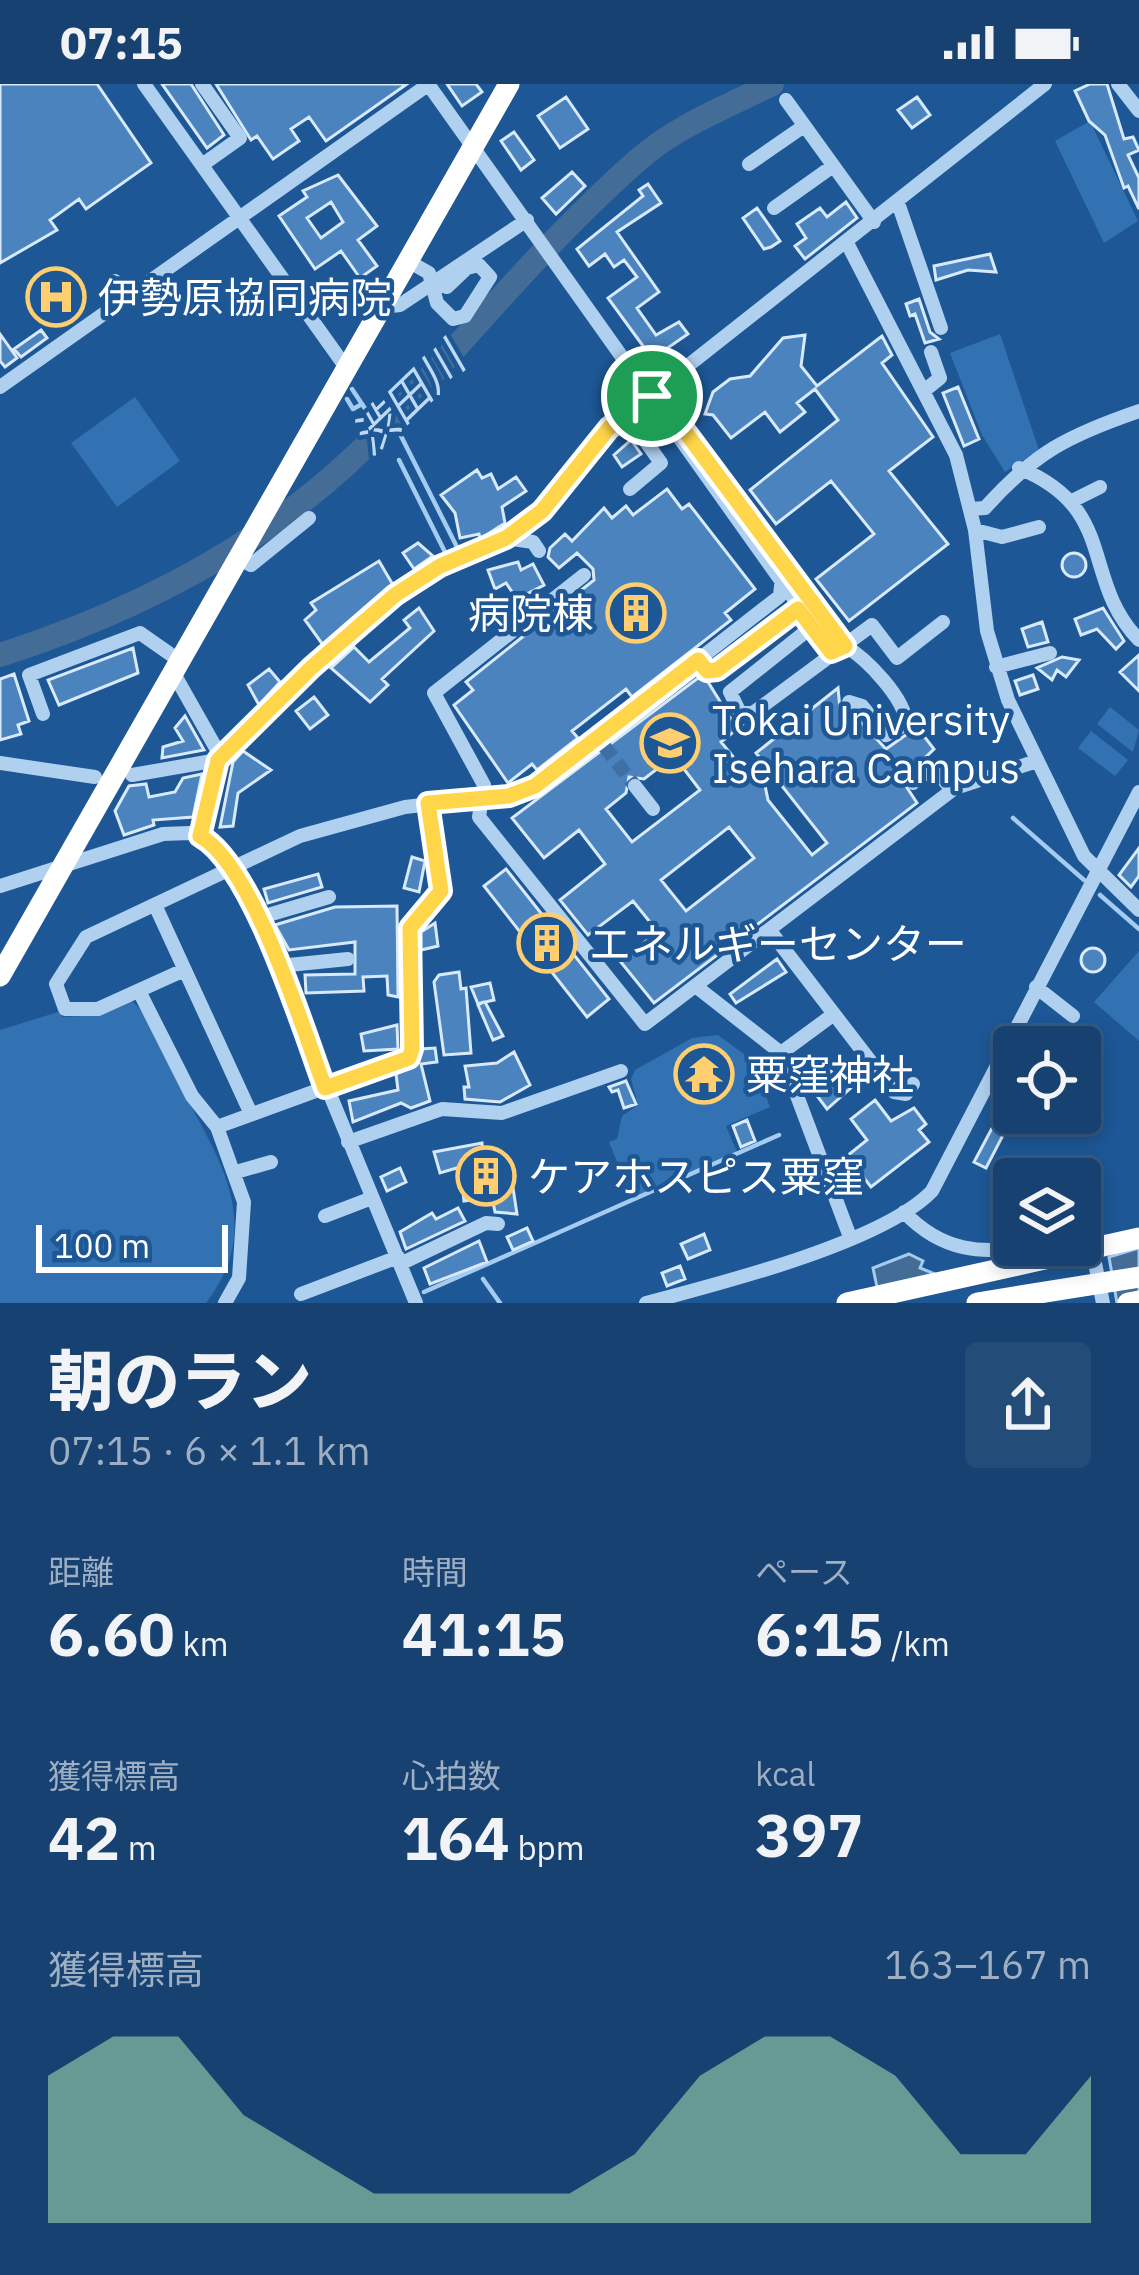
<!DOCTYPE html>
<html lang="ja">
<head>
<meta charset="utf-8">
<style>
	:root { --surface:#164170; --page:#234c78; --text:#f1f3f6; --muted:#9eafc3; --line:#355a83; --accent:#8abfa5 }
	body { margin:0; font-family:"IBM Plex Sans","Noto Sans JP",sans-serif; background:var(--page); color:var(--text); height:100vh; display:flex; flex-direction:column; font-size:45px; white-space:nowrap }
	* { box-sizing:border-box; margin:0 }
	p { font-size:39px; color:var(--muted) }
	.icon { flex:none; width:66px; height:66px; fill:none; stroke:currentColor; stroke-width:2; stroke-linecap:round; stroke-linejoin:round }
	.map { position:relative; height:1219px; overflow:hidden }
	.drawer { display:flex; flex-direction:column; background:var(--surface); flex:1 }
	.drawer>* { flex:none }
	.tools { position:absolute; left:993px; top:942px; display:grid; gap:24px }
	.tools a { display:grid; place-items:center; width:108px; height:108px; border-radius:12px; background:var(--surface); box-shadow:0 6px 18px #0003,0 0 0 3px var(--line); font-size:60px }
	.scale { position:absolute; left:36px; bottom:30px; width:192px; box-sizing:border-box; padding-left:12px; border:6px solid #fff; border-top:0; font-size:33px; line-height:42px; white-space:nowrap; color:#fff; -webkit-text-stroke:9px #1d5795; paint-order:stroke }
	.pin { position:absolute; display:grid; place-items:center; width:102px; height:102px; color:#fff; margin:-51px; border:6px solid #fff; border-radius:50%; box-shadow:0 3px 12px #0007 }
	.round { display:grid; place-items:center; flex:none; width:126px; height:126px; border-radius:12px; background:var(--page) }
	.overview { display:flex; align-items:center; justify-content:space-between; height:204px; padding:0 48px }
	h1 { font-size:66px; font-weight:800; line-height:90px }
	.figures { display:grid; grid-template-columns:repeat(3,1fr); gap:18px; height:204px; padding:12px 48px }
	.figures div { display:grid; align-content:center }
	.figures b { font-size:60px; font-weight:800 }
	.figures small { font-size:33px; font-weight:400 }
	.figures p { font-size:33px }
	.chart { height:336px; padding:24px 48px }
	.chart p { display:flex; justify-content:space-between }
	.chart svg { width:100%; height:216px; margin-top:12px; fill:var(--accent); opacity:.7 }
	.status { display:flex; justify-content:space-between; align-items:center; height:84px; padding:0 60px; background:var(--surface); direction:ltr }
	.status svg { height:33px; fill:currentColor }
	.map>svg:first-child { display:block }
	.green { fill:#3272b3 }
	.water { fill:#436c97; stroke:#a4cbf0; stroke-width:3 }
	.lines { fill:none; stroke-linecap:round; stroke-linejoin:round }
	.stream { stroke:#a4cbf0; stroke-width:4.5 }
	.river { stroke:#436c97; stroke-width:24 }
	.building { fill:#4a83bd; stroke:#d7e9fa; stroke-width:3; fill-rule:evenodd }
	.minor-tunnel { stroke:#3f70a5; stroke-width:14; stroke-dasharray:14 7; stroke-linecap:butt }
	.minor { stroke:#b0d0ef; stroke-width:14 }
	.highway { stroke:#fff; stroke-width:21 }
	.highway-bridge { stroke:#fff; stroke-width:21 }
	.route-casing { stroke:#fff; stroke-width:24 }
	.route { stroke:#ffd54a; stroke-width:15 }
	.labels { text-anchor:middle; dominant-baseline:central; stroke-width:9; stroke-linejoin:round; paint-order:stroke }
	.poi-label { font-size:42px; fill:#fff; stroke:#1d5795; text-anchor:start }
	.water-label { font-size:45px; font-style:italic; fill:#bdd9f5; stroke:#1d5795 }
</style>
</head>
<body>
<div class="status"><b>07:15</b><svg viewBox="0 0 49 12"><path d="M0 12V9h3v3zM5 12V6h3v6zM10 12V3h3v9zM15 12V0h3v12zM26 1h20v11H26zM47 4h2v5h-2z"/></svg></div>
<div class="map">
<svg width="1139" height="1219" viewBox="0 0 1139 1219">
	<rect width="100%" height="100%" fill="#1d5795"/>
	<path class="green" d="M1090 37 1138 137 1104 159 1055 57Z
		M1000 250 1039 366 1005 388 982 351 950 269Z
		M135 313 180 377 117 423 71 359Z
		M1110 623 1139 646 1133 668 1097 640Z
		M1091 647 1128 676 1115 692 1078 664Z
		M1139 867V957L1094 918Z
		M132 917C150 932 162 967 173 989 212 1065 270 1136 206 1219H0V946L58 928 63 933 100 931Z
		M718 951 752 976 770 1023 726 1042 737 1068 632 1115 609 1058 617 1055 622 1032 638 1021 631 995 635 986 692 954Z"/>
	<path class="water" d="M1139 1164V1219H1117L1109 1173Z
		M909 1170 923 1177 920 1184 935 1190 877 1203 873 1184Z"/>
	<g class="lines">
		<path class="stream" d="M352 305 368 329
			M347 315 353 325 362 320
			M388 339 395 344
			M401 352 458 465
			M399 376 448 474
			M1013 734 1084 796
			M1100 811 1139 845
			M483 1195 500 1219
			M424 1208 779 1051"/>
		<path class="river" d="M0 571C143 525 283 452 387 340 468 252 548 155 638 76 676 42 727 23 772 0"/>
	</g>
	<path class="building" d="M0 0H97L151 79 86 125 79 115 50 136 57 146 0 179Z
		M162 0H191L224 51 207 64Z
		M216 0H407L326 57 309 33 291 45 299 57 273 75 257 52 251 56Z
		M447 0H476L482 8 462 22Z
		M1090 0H1107L1124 55 1133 53 1139 66 1128 71 1139 94V125L1128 102 1124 104 1105 51 1089 37 1075 7Z
		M566 13 588 45 560 64 538 32Z
		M917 13 930 31 912 44 898 26Z
		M514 48 534 76 521 86 501 57Z
		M572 88 585 102 556 130 542 114Z
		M338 91 377 142 358 156 377 182 360 194 341 167 315 185 279 132 307 113 303 107ZM331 118 343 138 321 154 307 134Z
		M648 100 661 119 617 148 659 208 637 224 656 251 679 238 688 250 666 265 675 277 662 288 608 214 637 193 624 176 614 183 605 170 589 182 577 165 643 112 639 106Z
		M846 118 857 134 805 175 795 162 806 154 797 140 820 124 827 133Z
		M757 124 780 157 771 163 764 165 743 134Z
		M990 170 996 188 968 186 936 196 934 182Z
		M919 215 930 248 939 255 925 259 915 230 910 232 906 220Z
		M41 246 47 254 21 273 14 265Z
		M0 250 17 274 5 283 0 277Z
		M805 251 801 282 817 302 882 252 892 271 882 279 933 353 889 387 948 460 849 537 816 495 874 450 831 397 776 440 750 406 838 336 815 305 797 319 805 328 780 348 765 328 731 354 713 331 705 330 713 308 730 295 750 292 783 254Z
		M958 303 979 355 964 362 943 309Z
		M631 356 641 370 622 383 614 371Z
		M477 386 482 394 491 390 498 405 516 393 526 407 502 423 505 439 480 455 479 450 460 454 455 429 441 411Z
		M667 405 682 425 689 420 755 505 725 529 731 536 632 613 626 605 572 647 578 654 537 686 532 680 508 699 454 621 473 606 466 598 594 496 593 485 577 469 559 484 548 473 550 464 565 450 572 457 604 424 612 434 626 422 633 431Z
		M418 459 433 472 414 485 403 469Z
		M1062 481a12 12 0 1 1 24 0a12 12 0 1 1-24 0Z
		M379 477 393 501 323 561 305 536 316 526 311 519Z
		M518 478 521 486 533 480 544 501 517 515 506 499 495 505 488 486Z
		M419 524 434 547 382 595 388 601 370 618 331 584 354 563 369 578 410 544 404 536Z
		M1103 524 1124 557 1116 565 1097 545 1081 551 1075 535Z
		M1042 538 1048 558 1028 563 1022 545Z
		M133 564 138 589 59 621 48 596Z
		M1139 571V607L1120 588Z
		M1062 573 1079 576 1066 593 1057 586 1052 596 1037 584Z
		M269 585 280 598 259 621 248 601Z
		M14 590 29 637 18 641 21 650 0 656V595Z
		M1033 591 1038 605 1020 611 1015 597Z
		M698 594 708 598 731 635 742 641 721 658 735 675 761 682 768 716 812 771 827 759 756 669 838 604 840 625 855 632 886 665 917 643 934 665 902 696 917 719 654 919 620 877 658 848 633 817 588 851 560 816 605 780 579 746 544 774 512 734ZM674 672 700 706 632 758 606 725 626 709 629 693 644 695ZM729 743 754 774 686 827 661 796Z
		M314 613 328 631 310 645 296 627Z
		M185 632 204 666 162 674 163 663 183 657 175 644Z
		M243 667 271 686 238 709 233 742 220 743 233 678Z
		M202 690 193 733 153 736 154 741 124 751 115 727 129 702 146 700 149 713 175 708 183 694Z
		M1139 764V792L1131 803 1119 791Z
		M412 773 425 777 419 808 404 804Z
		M506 785 609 915 587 933 536 868 540 860 531 862 484 802Z
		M318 790 322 803 268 819 264 805Z
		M397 822 398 913 388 911 387 892 363 893 364 907 306 909 305 891 355 890V858L289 866 275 841 335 823Z
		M435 839 438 862 421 866V848Z
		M1081 876a12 12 0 1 1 24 0a12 12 0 1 1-24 0Z
		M777 875 786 888 736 919 730 910Z
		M459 888 461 905 466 904 471 969 444 971 434 898 439 891Z
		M490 899 494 916 485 918 503 952 493 956 478 921 484 918 478 920 471 903Z
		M397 941 398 965 364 967 361 950Z
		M435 964 437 978 421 980 430 1017 411 1024 401 1019 353 1038 349 1017 398 1006 396 990 417 980 420 965Z
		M514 968 530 1001 500 1018 465 1015 464 1003H469L465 982 497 979Z
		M824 978 840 999 847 994 853 1002 827 1025 812 1005 822 998 813 987Z
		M695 988a10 10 0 1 1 20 0a10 10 0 1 1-20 0Z
		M626 997 636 1020 624 1024 618 1006 612 1008 609 1003Z
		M875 1016 891 1037 914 1024 926 1040 919 1046 929 1058 871 1103 847 1072 867 1056 851 1035Z
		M1007 1016 1014 1019V1030L986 1084 974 1078Z
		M747 1036 755 1057 741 1063 733 1042Z
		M482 1059 484 1081 509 1078 517 1130 495 1128 492 1113 464 1117 460 1083 440 1089 434 1068Z
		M400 1084 406 1098 387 1107 381 1093Z
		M458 1124 465 1137 406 1165 400 1148 432 1129 436 1135Z
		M527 1144 533 1157 513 1166 507 1153Z
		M704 1150 710 1166 688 1175 681 1160Z
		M479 1157 487 1178 430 1200 424 1184Z
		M680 1182 685 1195 667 1202 662 1189Z"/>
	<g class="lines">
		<path class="minor-tunnel" d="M604 662 635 702"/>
		<path class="minor" d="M144 0 347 285
			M202 0 240 54 202 81
			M428 0 831 567
			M1118 0 1139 27
			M786 16 874 138
			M749 80 804 42
			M898 119 941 244
			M774 124 833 82
			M847 159 956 371 975 446 987 547 1008 616 1084 772 1139 826
			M408 177 429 189 437 219 453 235 465 232 490 193 479 181 467 184 447 203 435 199
			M115 197 129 216
			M382 223 400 221 527 136
			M0 303 429 0
			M925 306 940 294 931 268
			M656 315 845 562C866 574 906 615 906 640L886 651 862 622 849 618
			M627 331 661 379 630 405
			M1019 384C1119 425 1080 495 1139 556
			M1070 418 1100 403
			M971 425 985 424C1035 368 1069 351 1139 327
			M975 446 1002 453 1039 443
			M505 454 533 458 539 467
			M238 474 251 481 309 434
			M584 491 434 609 484 701 479 733 645 940 955 704 1037 677
			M781 502 780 512 698 576 707 587 717 586 802 520
			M807 536 804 549 730 608 740 629H753L872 541 897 574 943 538
			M996 583 1050 569
			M173 588 221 673
			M43 630 29 591 140 549 180 577
			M0 679 95 693
			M132 691 218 676
			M913 699 933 683 952 706
			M635 702 653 725
			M200 752 218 676 373 529 440 481 492 462 542 427 609 344 1045 0
			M0 802 163 750 190 749 212 759 251 819 416 1219
			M155 821 251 1030
			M258 834 329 813
			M771 848 894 1008 906 1010 913 1000
			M279 882 348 875
			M184 886 98 925H65L56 900 86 853 300 752 405 723 509 711 535 702 698 576
			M1036 903 1073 932
			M698 904 781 969 850 1153
			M139 907 192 1012 217 1043 244 1118 239 1194 225 1219
			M781 969 834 930
			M217 1043 409 973 410 844 441 807 428 719
			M348 1058 442 1025 502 1029 621 987
			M236 1088 271 1078
			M904 1128C941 1167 982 1172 1033 1161
			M325 1132 372 1114
			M1080 1151 1089 1149 1103 1219
			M400 1180 486 1139 498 1140
			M301 1210 398 1173
			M646 1219C718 1200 882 1159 932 1107L1139 708"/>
		<path class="highway" d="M0 892 509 0
			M1128 1219 1139 1217"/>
		<path class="highway-bridge" d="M847 1219 1139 1154
			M977 1219 1139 1193"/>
	</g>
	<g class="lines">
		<g class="route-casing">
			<path id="route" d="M652 312 669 326 845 562 831 568 798 525 717 586 707 587 698 576 535 702 509 712 428 719 441 807 410 844 412 965 409 974 325 1004C303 945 253 781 200 752L218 676 312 583 395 511 440 482 506 454 542 427 609 344Z"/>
		</g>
		<use href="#route" class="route"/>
	</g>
	<defs>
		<g id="hospital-ring" transform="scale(3)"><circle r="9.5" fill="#1d5795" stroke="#fece70" stroke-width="1.5"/><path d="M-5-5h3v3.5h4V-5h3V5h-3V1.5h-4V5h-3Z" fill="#fece70"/></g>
		<g id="building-ring" transform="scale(3)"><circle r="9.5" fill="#1d5795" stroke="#fece70" stroke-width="1.5"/><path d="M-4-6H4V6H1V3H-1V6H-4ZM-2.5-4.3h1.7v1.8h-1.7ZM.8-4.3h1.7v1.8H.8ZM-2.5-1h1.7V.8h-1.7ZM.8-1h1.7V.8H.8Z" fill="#fece70"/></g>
		<g id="university-ring" transform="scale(3)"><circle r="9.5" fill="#1d5795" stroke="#fece70" stroke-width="1.5"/><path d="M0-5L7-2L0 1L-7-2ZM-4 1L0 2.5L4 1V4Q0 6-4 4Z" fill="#fece70"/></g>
		<g id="temple-ring" transform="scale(3)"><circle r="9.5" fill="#1d5795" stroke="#fece70" stroke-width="1.5"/><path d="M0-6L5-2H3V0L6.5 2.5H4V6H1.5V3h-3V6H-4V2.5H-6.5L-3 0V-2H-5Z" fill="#fece70"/></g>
	</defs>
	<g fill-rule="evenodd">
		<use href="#hospital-ring" x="56" y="213"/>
		<use href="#building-ring" x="636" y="529"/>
		<use href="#university-ring" x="670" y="659"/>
		<use href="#building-ring" x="547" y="859"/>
		<use href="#temple-ring" x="704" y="990"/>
		<use href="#building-ring" x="486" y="1092"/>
	</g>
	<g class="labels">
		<g class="poi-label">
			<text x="98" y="213">伊勢原協同病院</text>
			<text x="594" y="529" text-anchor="end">病院棟</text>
			<text x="712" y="635">Tokai University<tspan x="712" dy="48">Isehara Campus</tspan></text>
			<text x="589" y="859">エネルギーセンター</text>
			<text x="746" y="990">粟窪神社</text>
			<text x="528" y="1092">ケアホスピス粟窪</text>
		</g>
		<g class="water-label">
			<text transform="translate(407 314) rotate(-44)">渋田川</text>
		</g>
	</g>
</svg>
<div class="tools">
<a><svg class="icon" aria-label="locate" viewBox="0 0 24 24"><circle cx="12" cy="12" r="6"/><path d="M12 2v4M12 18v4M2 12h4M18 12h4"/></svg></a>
<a><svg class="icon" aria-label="layers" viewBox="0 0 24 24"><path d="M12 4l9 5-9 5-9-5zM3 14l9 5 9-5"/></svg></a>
</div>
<div class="scale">100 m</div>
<div class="pin" style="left:652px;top:312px;background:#1e9e55"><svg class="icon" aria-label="arrive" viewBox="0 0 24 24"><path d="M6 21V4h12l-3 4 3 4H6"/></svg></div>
</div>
<section class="drawer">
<div class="overview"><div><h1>朝のラン</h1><p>07:15 · 6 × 1.1 km</p></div><a class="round"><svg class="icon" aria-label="share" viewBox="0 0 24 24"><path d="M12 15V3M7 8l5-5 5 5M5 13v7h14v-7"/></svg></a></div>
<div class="figures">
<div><p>距離</p><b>6.60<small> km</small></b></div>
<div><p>時間</p><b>41:15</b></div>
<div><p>ペース</p><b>6:15<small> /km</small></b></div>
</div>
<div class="figures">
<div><p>獲得標高</p><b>42<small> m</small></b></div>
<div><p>心拍数</p><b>164<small> bpm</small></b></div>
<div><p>kcal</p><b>397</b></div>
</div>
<div class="chart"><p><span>獲得標高</span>163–167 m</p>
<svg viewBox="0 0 160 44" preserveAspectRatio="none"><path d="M0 44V14L10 6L20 6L30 22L40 30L50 38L60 38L70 38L80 38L90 30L100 14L110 6L120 6L130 14L140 30L150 30L160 14V44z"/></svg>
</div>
</section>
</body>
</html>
